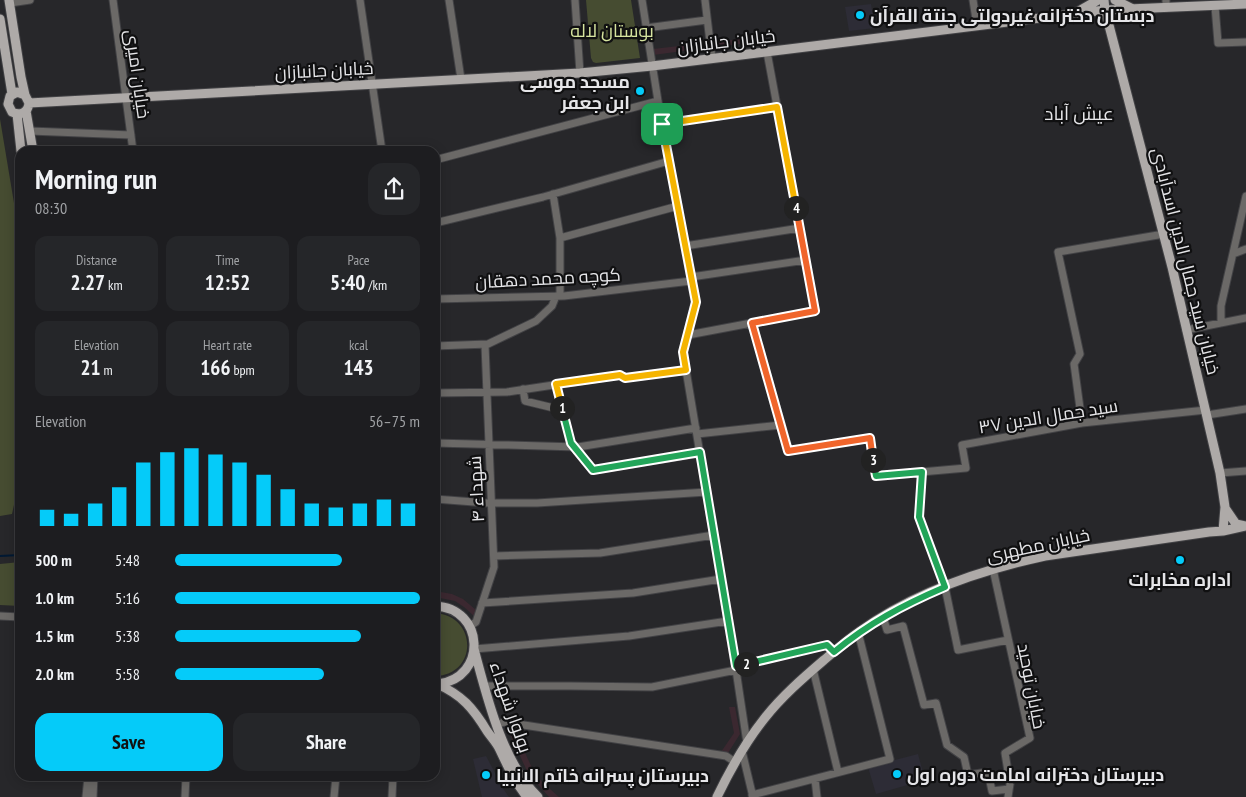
<!DOCTYPE html>
<html lang="en">
<head>
<meta charset="utf-8">
<style>
	:root { --surface:#1d1d20; --page:#252629; --text:#f1f3f6; --muted:#a0a2a5; --line:#3b3b3e; --accent:#05cbf9 }
	body { margin:0; font-family:"PT Sans Narrow",Cairo,sans-serif; background:var(--page); color:var(--text); height:100vh; display:flex; flex-direction:column; font-size:19px; white-space:nowrap }
	* { box-sizing:border-box; margin:0 }
	p { font-size:16px; color:var(--muted) }
	.icon { flex:none; width:28px; height:28px; fill:none; stroke:currentColor; stroke-width:2; stroke-linecap:round; stroke-linejoin:round }
	.map { position:relative; flex:1; overflow:hidden }
	.drawer { position:absolute; left:15px; top:146px; width:425px; height:635px; display:flex; flex-direction:column; background:var(--surface); border-radius:15px; box-shadow:0 2px 12px #0003,0 0 0 1px var(--line) }
	.drawer>* { flex:none }
	.pin { position:absolute; display:grid; place-items:center; width:42px; height:42px; color:#fff; margin:-21px; border-radius:10px; box-shadow:0 2px 8px #0006 }
	.km { position:absolute; width:25px; height:25px; margin:-12px; border-radius:50%; background:#222; color:#fff; font-size:14px; line-height:25px; text-align:center }
	.round { display:grid; place-items:center; flex:none; width:52px; height:52px; border-radius:15px; background:var(--page) }
	.head { display:flex; align-items:center; justify-content:space-between; height:85px; padding:0 20px }
	h1 { font-size:28px; font-weight:600; line-height:38px }
	.metrics { display:grid; grid-template-columns:repeat(3,1fr); gap:8px; height:85px; padding:5px 20px }
	.metrics div { display:grid; align-content:center; border-radius:12px; background:var(--page); text-align:center }
	.metrics b { font-size:21px; font-weight:600 }
	.metrics small { font-size:14px; font-weight:400 }
	.metrics p { font-size:14px }
	.chart { height:140px; padding:10px 20px }
	.chart p { display:flex; justify-content:space-between }
	.chart svg { width:100%; height:90px; margin-top:5px; stroke:var(--accent); stroke-width:6 }
	.action { display:flex; gap:10px; margin-top:auto; padding:10px 20px }
	.action a { flex:1; height:58px; border-radius:15px; background:var(--accent); color:#111; font-size:20px; font-weight:600; line-height:58px; text-align:center }
	.action a+a { background:var(--page); color:var(--text) }
	ul { padding:0 20px; list-style:none; font-size:16px }
	li { display:grid; grid-template-columns:80px 60px 1fr; align-items:center; height:38px }
	li i { height:12px; border-radius:6px; background:var(--accent) }
	.map>svg:first-child { display:block }
	.commercial { fill:#3b2830 }
	.built { fill:#2d2c36 }
	.green { fill:#464c31 }
	.lines { fill:none; stroke-linecap:round; stroke-linejoin:round }
	.stream { stroke:#011933; stroke-width:2 }
	.minor-casing { stroke:#424245; stroke-width:9 }
	.major-casing { stroke:#424245; stroke-width:11 }
	.minor { stroke:#6b6967; stroke-width:7 }
	.major { stroke:#aeaaa8; stroke-width:9 }
	.split-1-casing { stroke:#fff; stroke-width:10 }
	.split-2-casing { stroke:#fff; stroke-width:10 }
	.split-3-casing { stroke:#fff; stroke-width:10 }
	.split-4-casing { stroke:#fff; stroke-width:10 }
	.split-5-casing { stroke:#fff; stroke-width:10 }
	.split-1 { stroke:#f5b400; stroke-width:6 }
	.split-2 { stroke:#22a559; stroke-width:6 }
	.split-3 { stroke:#22a559; stroke-width:6 }
	.split-4 { stroke:#f0652b; stroke-width:6 }
	.split-5 { stroke:#f5b400; stroke-width:6 }
	.poi-dot { fill:#05cbf9; stroke:#101011; stroke-width:2 }
	.labels { text-anchor:middle; dominant-baseline:central; stroke-width:4.5; stroke-linejoin:round; paint-order:stroke }
	.poi-label { font-size:18px; font-weight:bold; fill:#e5e5e8; stroke:#101011; text-anchor:start }
	.park-label { font-size:18px; fill:#d6e49f; stroke:#101011 }
	.street-label { font-size:18px; fill:#e5e5e8; stroke:#101011 }
	.neighbourhood-label { font-size:19px; fill:#e5e5e8; stroke:#101011 }
</style>
</head>
<body>
<div class="map">
<svg width="1246" height="797" viewBox="0 0 1246 797">
	<rect width="100%" height="100%" fill="#27272a"/>
	<path class="commercial" d="M763 36 764 41 716 47 715 42Z
		M705 43 706 48 653 55V49Z
		M435 591 452 594 463 599 476 610 474 616 464 607 455 601 435 597Z
		M729 707H735L740 734 728 753 721 752 734 733Z
		M506 726 513 727 533 770 542 782 559 797H549L528 773Z"/>
	<path class="built" d="M871 4 875 28 849 31 845 7Z
		M918 754 925 780 876 794 868 767Z
		M486 756 504 790 509 797H482L473 759Z"/>
	<path class="green" d="M586 0H631L640 58 596 63 593 62 591 58Z
		M0 119 20 239V499L15 500 12 514 0 516Z
		M20 562V606L0 605V564Z
		M435 613C478 616 478 675 435 676Z"/>
	<g class="lines">
		<path class="stream" d="M0 556 20 555"/>
		<g class="minor-casing">
			<path id="minor" d="M113 0 133 151
				M360 0 382 151
				M449 0 461 79
				M575 0 580 73
				M642 0 658 101 695 302 683 352 736 670 747 743
				M705 0 712 59
				M973 0 977 26
				M1166 0V8
				M10 3 30 0
				M1215 6 1218 43 1246 42
				M646 28 707 20
				M662 124 777 107
				M30 131 131 135
				M435 160 658 101
				M553 194 560 238V296
				M435 223 543 197 669 161
				M560 238 678 206
				M685 246 800 228
				M1233 254 1246 249
				M691 277 806 260
				M435 299 564 296 691 281
				M752 323 789 451 870 438 876 476 966 468 962 445 1082 423 1206 410
				M1221 323V306L1246 196
				M1186 330 1246 318
				M688 335 815 311 767 52
				M435 346 488 344 536 321 552 306 556 296
				M556 384 571 443 593 470 700 453
				M523 389 525 401 562 410
				M435 393 507 392 620 375 625 378 686 370
				M1207 415 1246 409
				M1082 423 1074 364 1080 354 1058 252 1164 234
				M697 434 781 425
				M435 443 578 447 696 428
				M922 472 919 517 945 587 958 650 1008 640
				M1220 473 1246 471
				M435 499 487 503H537L707 492
				M435 549V550
				M494 556 600 553 714 535
				M993 569 1030 738 1005 753 1010 784 1008 797
				M482 603 633 593 721 579
				M0 616 20 617
				M883 617 887 630 903 626 924 705 936 703 947 745 964 757 968 775 988 772 992 791 1009 789
				M470 626 476 622 494 567 485 345
				M474 649 629 636 728 621
				M736 666 827 645 834 652
				M813 669 838 772
				M484 686H570L652 687 736 670
				M496 725 504 722 720 755 726 756 735 762
				M742 751 753 797
				M815 779 817 797
				M752 795 890 759 858 632
				M86 797 88 776
				M93 797 94 776
				M185 797 186 776
				M334 797 336 776
				M392 797 393 776"/>
		</g>
		<g class="major-casing">
			<path id="major" d="M9 0 21 77 25 95 29 103C28 113 20 116 12 112L8 104 10 96 17 92 25 95
				M1104 0 1105 10 1172 267 1220 473 1225 507 1223 531
				M1115 0 1131 8
				M1079 11 1098 0
				M0 19 12 94
				M29 103 580 73 652 66 1105 10 1246 4
				M26 111 33 151
				M17 114 21 151
				M1225 508 1236 524 1245 526
				M435 606C485 608 488 678 438 684
				M474 649C487 697 502 762 538 797
				M437 684C462 695 473 708 487 731 491 737 497 743 500 750 508 767 515 782 527 797
				M717 797C730 770 745 743 764 719 781 697 803 678 824 660 835 651 847 640 859 632 913 593 981 570 1045 556L1209 532 1223 531 1246 526"/>
		</g>
		<use href="#minor" class="minor"/>
		<use href="#major" class="major"/>
	</g>
	<g class="lines">
		<g class="split-1-casing">
			<path id="split-1" d="M562 408 556 384 620 375 625 378 686 370 683 352 696 302 662 124"/>
		</g>
		<g class="split-2-casing">
			<path id="split-2" d="M562 408 571 443 593 470 700 452 736 666 746 664"/>
		</g>
		<g class="split-3-casing">
			<path id="split-3" d="M746 664 827 645 834 652C869 623 903 605 945 587L919 517 922 472 876 476 873 460"/>
		</g>
		<g class="split-4-casing">
			<path id="split-4" d="M796 208 815 311 752 323 788 451 870 438 873 460"/>
		</g>
		<g class="split-5-casing">
			<path id="split-5" d="M662 124 777 107 796 208"/>
		</g>
		<use href="#split-1" class="split-1"/>
		<use href="#split-2" class="split-2"/>
		<use href="#split-3" class="split-3"/>
		<use href="#split-4" class="split-4"/>
		<use href="#split-5" class="split-5"/>
	</g>
	<g class="poi-dot">
		<circle cx="860" cy="15" r="5"/>
		<circle cx="640" cy="91" r="5"/>
		<circle cx="1180" cy="560" r="5"/>
		<circle cx="897" cy="774" r="5"/>
		<circle cx="486" cy="775" r="5"/>
	</g>
	<g class="labels">
		<g class="poi-label">
			<text x="870" y="15">دبستان دخترانه غیردولتی جنتة القرآن</text>
			<text x="630" y="81" text-anchor="end">مسجد موسی<tspan x="630" dy="21">ابن جعفر</tspan></text>
			<text x="1180" y="579" text-anchor="middle">اداره مخابرات</text>
			<text x="907" y="774">دبیرستان دخترانه امامت دوره اول</text>
			<text x="496" y="775">دبیرستان پسرانه خاتم الانبیا</text>
		</g>
		<g class="park-label">
			<text x="612" y="30">بوستان لاله</text>
		</g>
		<g class="street-label">
			<text transform="translate(726 41) rotate(-7)">خیابان جانبازان</text>
			<text transform="translate(324 70) rotate(-3)">خیابان جانبازان</text>
			<text transform="translate(138 74) rotate(82)">خیابان امیری</text>
			<text transform="translate(1186 261) rotate(76)">خیابان سید جمال الدین اسدآبادی</text>
			<text transform="translate(548 278) rotate(-3)">کوچه محمد دهقان</text>
			<text transform="translate(1048 416) rotate(-9)">سید جمال الدین ۳۷</text>
			<text transform="translate(476 489) rotate(-93)">شهداء ۴</text>
			<text transform="translate(1038 545) rotate(-12)">خیابان مطهری</text>
			<text transform="translate(1032 686) rotate(79)">خیابان توحید</text>
			<text transform="translate(511 707) rotate(71)">بولوار شهداء</text>
		</g>
		<g class="neighbourhood-label">
			<text x="1079" y="113">عیش آباد</text>
		</g>
	</g>
</svg>
<div class="pin" style="left:662px;top:124px;background:#1e9e55"><svg class="icon" aria-label="arrive" viewBox="0 0 24 24"><path d="M6 21V4h12l-3 4 3 4H6"/></svg></div>
<b class="km" style="left:562px;top:408px">1</b>
<b class="km" style="left:746px;top:664px">2</b>
<b class="km" style="left:873px;top:460px">3</b>
<b class="km" style="left:796px;top:208px">4</b>
<section class="drawer">
<div class="head"><div><h1>Morning run</h1><p>08:30</p></div><a class="round"><svg class="icon" aria-label="share" viewBox="0 0 24 24"><path d="M12 15V3M7 8l5-5 5 5M5 13v7h14v-7"/></svg></a></div>
<div class="metrics">
<div><p>Distance</p><b>2.27<small> km</small></b></div>
<div><p>Time</p><b>12:52</b></div>
<div><p>Pace</p><b>5:40<small> /km</small></b></div>
</div>
<div class="metrics">
<div><p>Elevation</p><b>21<small> m</small></b></div>
<div><p>Heart rate</p><b>166<small> bpm</small></b></div>
<div><p>kcal</p><b>143</b></div>
</div>
<div class="chart"><p><span>Elevation</span>56–75 m</p>
<svg viewBox="0 0 160 44" preserveAspectRatio="none"><path d="M5 44V36M15 44V38M25 44V33M35 44V25M45 44V13M55 44V8M65 44V6M75 44V9M85 44V13M95 44V19M105 44V26M115 44V33M125 44V35M135 44V33M145 44V31M155 44V33"/></svg>
</div>
<ul>
<li><b>500 m</b>5:48<i style="width:68%"></i></li>
<li><b>1.0 km</b>5:16<i style="width:100%"></i></li>
<li><b>1.5 km</b>5:38<i style="width:76%"></i></li>
<li><b>2.0 km</b>5:58<i style="width:61%"></i></li>
</ul>
<div class="action"><a>Save</a><a>Share</a></div>
</section>
</div>
</body>
</html>
